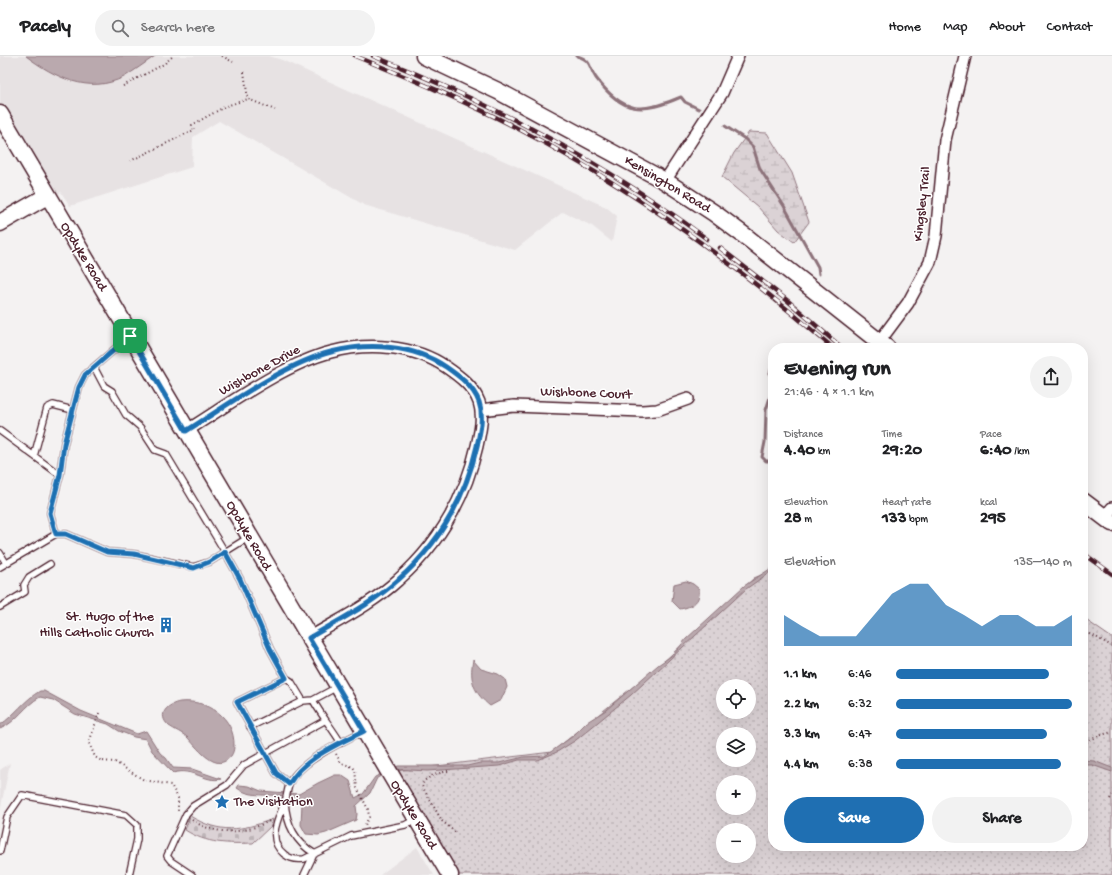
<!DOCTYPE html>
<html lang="en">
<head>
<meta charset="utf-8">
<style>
	:root { --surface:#fff; --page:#f2f2f2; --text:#202124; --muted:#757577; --line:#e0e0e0; --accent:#1f6fb2 }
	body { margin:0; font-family:"Gochi Hand",sans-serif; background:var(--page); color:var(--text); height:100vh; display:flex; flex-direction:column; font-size:15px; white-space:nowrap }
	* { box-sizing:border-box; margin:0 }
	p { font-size:13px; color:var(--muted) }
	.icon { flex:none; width:22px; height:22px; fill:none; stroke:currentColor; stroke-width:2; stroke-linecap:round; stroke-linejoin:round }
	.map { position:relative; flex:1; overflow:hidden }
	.panel { position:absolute; left:768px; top:287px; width:320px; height:508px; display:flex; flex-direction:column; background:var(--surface); border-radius:16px; box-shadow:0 4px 16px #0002 }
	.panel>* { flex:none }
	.controls { position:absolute; left:716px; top:623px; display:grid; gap:8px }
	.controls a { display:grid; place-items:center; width:40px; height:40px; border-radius:50%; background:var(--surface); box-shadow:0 4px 16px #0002; font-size:20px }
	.pin { position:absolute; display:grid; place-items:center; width:34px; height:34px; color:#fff; margin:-17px; border-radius:8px; box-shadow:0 2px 6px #0006 }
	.round { display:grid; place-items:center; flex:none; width:42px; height:42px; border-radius:21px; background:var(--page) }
	.headline { display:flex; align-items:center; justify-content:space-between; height:68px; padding:0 16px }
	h1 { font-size:22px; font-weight:700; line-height:30px }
	.figures { display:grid; grid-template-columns:repeat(3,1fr); gap:6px; height:68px; padding:4px 16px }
	.figures div { display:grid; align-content:center }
	.figures b { font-size:17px; font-weight:700 }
	.figures small { font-size:11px; font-weight:400 }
	.figures p { font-size:11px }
	.chart { height:112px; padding:8px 16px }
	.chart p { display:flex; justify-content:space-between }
	.chart svg { width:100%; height:72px; margin-top:4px; fill:var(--accent); opacity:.7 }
	.primary-button { display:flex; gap:8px; margin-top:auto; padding:8px 16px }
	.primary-button a { flex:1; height:46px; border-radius:24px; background:var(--accent); color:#fff; font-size:16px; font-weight:700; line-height:46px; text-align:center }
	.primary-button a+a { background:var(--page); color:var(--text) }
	ul { padding:0 16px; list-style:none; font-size:13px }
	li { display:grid; grid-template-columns:64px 48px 1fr; align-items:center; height:30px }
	li i { height:10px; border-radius:5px; background:var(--accent) }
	header { display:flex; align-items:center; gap:24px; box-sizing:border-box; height:56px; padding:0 20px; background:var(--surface); border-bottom:1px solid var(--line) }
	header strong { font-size:19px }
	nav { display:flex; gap:22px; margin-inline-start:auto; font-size:14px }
	.search { width:280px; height:36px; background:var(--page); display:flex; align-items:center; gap:10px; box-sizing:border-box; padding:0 14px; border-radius:22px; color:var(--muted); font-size:15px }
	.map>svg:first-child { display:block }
	.built { fill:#e7e2e3 }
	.grass { fill:url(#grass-dots); stroke:#927880; fill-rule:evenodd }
	.wetland { fill:url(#wetland-marsh); stroke:#927880 }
	.cemetery { fill:url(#cemetery-stones); stroke:#927880 }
	.water { fill:#baa9ae; stroke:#8d727a }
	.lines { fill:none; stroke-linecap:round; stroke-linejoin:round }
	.stream { stroke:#8d727a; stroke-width:3 }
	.lane-casing { stroke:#4a1f2b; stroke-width:8 }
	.street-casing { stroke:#4a1f2b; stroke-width:14 }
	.secondary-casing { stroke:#4a1f2b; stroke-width:19 }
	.path { stroke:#4a1f2b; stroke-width:2; stroke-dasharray:1 3; stroke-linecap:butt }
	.lane { stroke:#fff; stroke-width:5.5 }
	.street { stroke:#fff; stroke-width:11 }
	.secondary { stroke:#fff; stroke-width:16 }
	.rail-casing { stroke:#4a1f2b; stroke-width:4.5 }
	.rail { stroke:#fff; stroke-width:3; stroke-dasharray:9; stroke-linecap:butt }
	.route-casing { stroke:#fff; stroke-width:8 }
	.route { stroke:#1f6fb2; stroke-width:5 }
	.labels { text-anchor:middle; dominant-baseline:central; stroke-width:3; stroke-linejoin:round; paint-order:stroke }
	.street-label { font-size:14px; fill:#4a1f2b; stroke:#fff }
	.poi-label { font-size:14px; fill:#4a1f2b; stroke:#fff; text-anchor:end }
</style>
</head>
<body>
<header>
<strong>Pacely</strong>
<div class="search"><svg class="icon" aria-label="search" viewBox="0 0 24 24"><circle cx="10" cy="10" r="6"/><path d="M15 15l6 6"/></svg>Search here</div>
<nav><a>Home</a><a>Map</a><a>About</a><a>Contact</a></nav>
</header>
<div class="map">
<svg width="1112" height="819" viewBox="0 0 1112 819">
	<defs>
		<pattern id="grass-dots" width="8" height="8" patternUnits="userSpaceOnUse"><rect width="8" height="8" fill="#dbd2d5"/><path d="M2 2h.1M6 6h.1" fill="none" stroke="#bdb4b7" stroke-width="1.8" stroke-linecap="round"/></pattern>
		<pattern id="wetland-marsh" width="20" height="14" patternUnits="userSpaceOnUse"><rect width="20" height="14" fill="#dbd2d5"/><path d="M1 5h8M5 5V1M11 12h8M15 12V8" fill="none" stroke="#bdb4b7"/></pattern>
		<pattern id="cemetery-stones" width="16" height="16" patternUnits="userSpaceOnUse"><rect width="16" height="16" fill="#dbd2d5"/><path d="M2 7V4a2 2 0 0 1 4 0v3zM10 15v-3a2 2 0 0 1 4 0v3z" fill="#bdb4b7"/></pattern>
	</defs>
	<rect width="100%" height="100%" fill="#f4f2f2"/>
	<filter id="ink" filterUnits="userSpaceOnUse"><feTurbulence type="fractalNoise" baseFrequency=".025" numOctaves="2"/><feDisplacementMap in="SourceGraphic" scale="8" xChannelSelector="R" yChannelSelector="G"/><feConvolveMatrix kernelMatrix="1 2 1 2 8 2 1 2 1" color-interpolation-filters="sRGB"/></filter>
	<g filter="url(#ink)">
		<path class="built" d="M0 0H269L282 4 606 151 617 160 612 186 592 170 563 156 515 194 364 149 219 65 193 81 192 111 70 150 61 136 48 144 0 63Z
			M10 707 0 755V714Z
			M417 791 434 819H380Z"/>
		<path class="grass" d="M773 514V790H1083V562L1112 582V819H457L395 715 552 696 659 610 754 522ZM723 630H749V656H723ZM723 678H749V704H723ZM723 726H749V752H723ZM723 774H749V800H723Z"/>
		<path class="wetland" d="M749 76 767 77 792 117 809 166 794 186 778 174 758 151 722 121 734 97Z"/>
		<path class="cemetery" d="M190 760C220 778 241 775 273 763L271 770 253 787C228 788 207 788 185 774Z"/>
		<path class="water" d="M26 0H155C145 7 134 15 124 21 89 39 54 21 26 0Z
			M773 511V514L746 533 631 639 576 684 557 696 538 704H519L499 710 427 715 395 713 377 722 370 737 356 750 357 758 356 764 326 777 318 779 306 778 301 769 302 747C283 732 256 746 237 732L239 729 249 730 261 735 299 738 318 727 335 719H341L350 725 355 742 363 738 375 721 398 710H467L480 707H499L524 701 545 700 573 680 587 666 606 654 658 609 674 598 686 583 744 530Z
			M686 525 693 528 699 533C701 546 691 551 680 553L672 545 674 528Z
			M473 604 481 613 498 618 505 623 507 631 501 644 490 650C474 637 469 624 473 604Z
			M40 635H44L81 655 137 678 146 675 160 697 166 702 173 712 192 713 221 723C205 727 192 711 173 717L152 695 146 683 134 681 119 675 108 668 75 658 53 644 40 641C25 649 17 666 0 673V669C15 659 24 644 40 635Z
			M180 646C207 643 235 661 234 690 234 695 232 700 228 703 214 716 196 690 187 681 182 677 175 674 169 670 156 658 168 648 180 646Z
			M1083 704 1094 705 1112 712V716L1092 709H1083Z"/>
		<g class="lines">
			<path class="stream" d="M577 0C593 5 588 11 596 22 623 58 642 58 681 41L685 46 699 53
				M725 70 745 83 753 91 760 113 784 150 818 211 819 218
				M773 308 770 317 773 326
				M773 332 766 354 765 386 762 401 766 405H773"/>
			<g class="lane-casing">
				<path id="lane" d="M0 375 60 419
					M34 400 47 352 53 349 73 354
					M56 478 50 457 60 419 64 388 79 331 85 319 94 311
					M249 481 225 496 240 523 270 593 286 622 291 625 303 645
					M0 497 6 507
					M0 511 56 478H66L107 496 134 498 193 511 209 506 225 496 166 398 155 394 140 371 126 359 112 335 104 330 94 311 130 280
					M0 551 25 536 24 529 29 521 50 508
					M286 622 237 646 276 717 289 728
					M313 644C321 659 332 672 341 687
					M250 671 303 645 313 644 337 631
					M363 675C340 687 311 700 294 720 288 726 288 734 286 742 280 760 265 783 284 798 290 803 297 804 304 803L351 780 405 769 416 763
					M285 745C286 768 295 786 315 798
					M0 795 7 761 22 739 126 759 137 769V783L129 819
					M192 819 171 805 167 800 186 758 193 750 227 729 244 709 324 665
					M304 819 314 798"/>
			</g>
			<g class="street-casing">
				<path id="street" d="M665 125 722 37 738 0
					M879 286 908 247 930 206 936 180 945 84 965 0
					M481 354 514 350 642 355 657 354 688 343
					M186 375C228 349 284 308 331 296 368 286 414 289 446 311 459 320 473 330 479 346 484 360 480 376 477 390 465 443 439 488 398 524 372 548 339 564 309 582
					M1105 461 1112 452"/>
			</g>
			<g class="secondary-casing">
				<path id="secondary" d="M424 0 498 35 665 125 714 157 749 183 887 292
					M0 58 450 819
					M0 167 47 140
					M1083 445 1112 467"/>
			</g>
			<path class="path" d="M222 0 233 6
				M244 16 248 43 275 54
				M123 30 164 8 173 0
				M130 105 194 74 192 69 226 50 248 43
				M1083 574 1112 590
				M99 657 89 687 95 701 102 705 115 706 144 724 171 729 178 742V757
				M1083 688 1098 680 1112 676
				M336 698 341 707 353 711 355 714 357 732 368 753 369 761 365 769
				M448 715 433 719 424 725 422 730 442 765 455 776
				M1110 743 1112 739
				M192 764C215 780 245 778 269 765"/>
			<use href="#lane" class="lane"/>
			<use href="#street" class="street"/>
			<use href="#secondary" class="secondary"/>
			<g class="rail-casing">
				<path id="rail" d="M355 0C409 22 463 44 515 71 631 131 735 207 833 292
					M373 0C492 47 605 107 707 183
					M720 192 788 245 842 292
					M1083 497 1112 518"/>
			</g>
			<use href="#rail" class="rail"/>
		</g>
	</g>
	<g class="lines" filter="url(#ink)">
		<g class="route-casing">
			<path id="route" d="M130 280 186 375C228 349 284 308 331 296 369 286 413 289 446 311 459 320 473 330 479 346 484 360 480 376 477 390 465 443 439 488 398 524 372 548 339 564 309 582L364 675C338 688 304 702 289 728L276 717 237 646 286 622 270 593 240 523 225 496 209 506 194 512 134 498 107 496 66 478H56L50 457 60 419 64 388 79 331 85 319Z"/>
		</g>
		<use href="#route" class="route"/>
	</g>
	<defs>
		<g id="building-bare" transform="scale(1.2)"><path d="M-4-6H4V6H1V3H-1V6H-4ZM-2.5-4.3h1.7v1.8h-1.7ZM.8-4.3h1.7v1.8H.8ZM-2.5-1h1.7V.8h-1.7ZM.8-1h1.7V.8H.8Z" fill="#1f6fb2" stroke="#fff" stroke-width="2.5" paint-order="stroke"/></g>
		<g id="sight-bare" transform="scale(1.2)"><path d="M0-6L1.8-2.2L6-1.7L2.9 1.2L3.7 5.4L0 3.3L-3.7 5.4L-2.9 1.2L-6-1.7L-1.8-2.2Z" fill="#1f6fb2" stroke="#fff" stroke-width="2.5" paint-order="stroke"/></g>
	</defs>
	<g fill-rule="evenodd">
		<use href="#building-bare" x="166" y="569"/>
		<use href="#sight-bare" x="222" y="746"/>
	</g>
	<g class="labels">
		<g class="street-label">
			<text transform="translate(667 129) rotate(31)">Kensington Road</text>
			<text transform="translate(923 148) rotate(-84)">Kingsley Trail</text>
			<text transform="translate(83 201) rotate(59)">Opdyke Road</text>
			<text transform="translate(260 315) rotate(-29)">Wishbone Drive</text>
			<text transform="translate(586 338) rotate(2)">Wishbone Court</text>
			<text transform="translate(248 480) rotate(60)">Opdyke Road</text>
			<text transform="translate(413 759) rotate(59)">Opdyke Road</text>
		</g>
		<g class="poi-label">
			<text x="154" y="561">St. Hugo of the<tspan x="154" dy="16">Hills Catholic Church</tspan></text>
			<text x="234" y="746" text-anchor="start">The Visitation</text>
		</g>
	</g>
</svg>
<div class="controls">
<a><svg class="icon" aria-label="locate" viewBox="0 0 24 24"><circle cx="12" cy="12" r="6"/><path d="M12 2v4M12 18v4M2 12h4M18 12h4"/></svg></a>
<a><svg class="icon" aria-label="layers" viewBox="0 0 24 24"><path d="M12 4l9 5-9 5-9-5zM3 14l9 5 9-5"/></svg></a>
<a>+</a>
<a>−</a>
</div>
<div class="pin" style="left:130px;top:280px;background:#1e9e55"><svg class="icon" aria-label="arrive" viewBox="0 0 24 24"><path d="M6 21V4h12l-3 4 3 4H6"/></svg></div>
<section class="panel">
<div class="headline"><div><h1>Evening run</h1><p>21:46 · 4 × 1.1 km</p></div><a class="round"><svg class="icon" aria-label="share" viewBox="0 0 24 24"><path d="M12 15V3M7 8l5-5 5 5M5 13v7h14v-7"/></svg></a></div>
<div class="figures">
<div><p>Distance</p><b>4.40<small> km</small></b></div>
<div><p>Time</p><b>29:20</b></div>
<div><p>Pace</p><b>6:40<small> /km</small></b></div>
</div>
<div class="figures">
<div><p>Elevation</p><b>28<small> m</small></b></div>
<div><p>Heart rate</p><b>133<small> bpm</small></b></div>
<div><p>kcal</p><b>295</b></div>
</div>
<div class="chart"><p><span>Elevation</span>135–140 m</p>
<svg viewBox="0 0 160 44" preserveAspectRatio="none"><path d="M0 44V25L10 32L20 38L30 38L40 38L50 25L60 12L70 6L80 6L90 19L100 25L110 32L120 25L130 25L140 32L150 32L160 25V44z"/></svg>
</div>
<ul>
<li><b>1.1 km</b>6:46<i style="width:87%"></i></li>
<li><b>2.2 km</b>6:32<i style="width:100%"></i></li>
<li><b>3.3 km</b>6:47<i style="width:86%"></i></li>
<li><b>4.4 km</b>6:38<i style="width:94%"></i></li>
</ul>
<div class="primary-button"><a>Save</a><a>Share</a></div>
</section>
</div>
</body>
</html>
